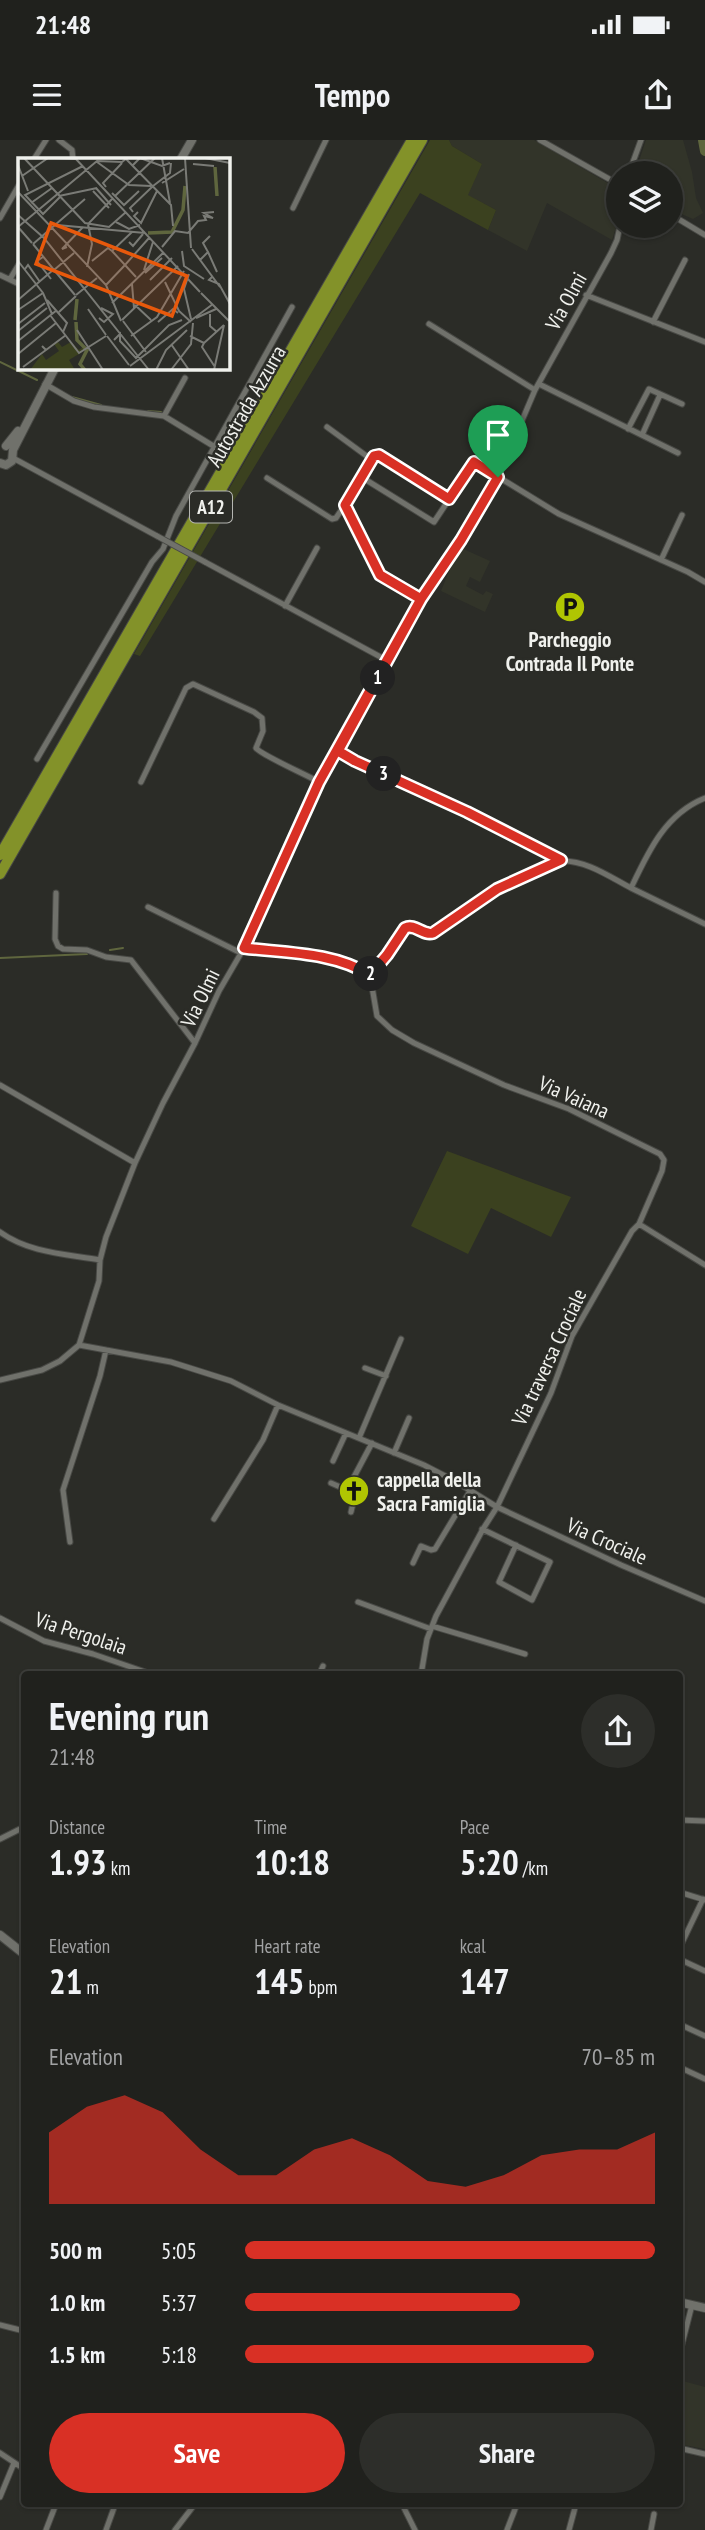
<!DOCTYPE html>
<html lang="en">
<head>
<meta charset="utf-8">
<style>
	:root { --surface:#20211d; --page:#2d2e2a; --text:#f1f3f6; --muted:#a2a3a4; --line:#3d3e3b; --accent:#d93025 }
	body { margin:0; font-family:"PT Sans Narrow",sans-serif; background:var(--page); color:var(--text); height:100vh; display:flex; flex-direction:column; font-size:26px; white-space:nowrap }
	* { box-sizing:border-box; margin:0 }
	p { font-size:23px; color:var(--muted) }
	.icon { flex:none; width:38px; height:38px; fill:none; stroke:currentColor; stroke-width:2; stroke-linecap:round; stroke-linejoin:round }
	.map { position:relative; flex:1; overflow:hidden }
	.side { position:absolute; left:21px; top:1531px; width:662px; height:836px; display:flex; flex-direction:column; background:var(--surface); border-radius:7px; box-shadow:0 2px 5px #0004,0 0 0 2px var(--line) }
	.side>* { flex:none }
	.fabs { position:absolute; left:606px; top:21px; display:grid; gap:14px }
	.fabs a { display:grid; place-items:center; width:77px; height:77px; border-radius:50%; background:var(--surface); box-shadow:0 2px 5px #0004,0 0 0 2px var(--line); font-size:35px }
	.pin { position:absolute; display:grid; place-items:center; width:60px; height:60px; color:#fff; margin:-72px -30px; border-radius:50% 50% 50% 0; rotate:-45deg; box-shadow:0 0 7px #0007 }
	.pin .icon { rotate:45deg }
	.km { position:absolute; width:35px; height:35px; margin:-18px; border-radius:50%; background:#222; color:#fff; font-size:19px; line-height:35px; text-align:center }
	.round { display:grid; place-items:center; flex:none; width:74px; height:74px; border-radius:37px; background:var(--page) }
	.headline { display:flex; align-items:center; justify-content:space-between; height:119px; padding:0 28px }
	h1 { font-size:38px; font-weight:700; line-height:52px }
	.metrics { display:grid; grid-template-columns:repeat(3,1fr); gap:10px; height:119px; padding:7px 28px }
	.metrics div { display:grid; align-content:center }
	.metrics b { font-size:35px; font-weight:700 }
	.metrics small { font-size:19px; font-weight:400 }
	.metrics p { font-size:19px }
	.chart { height:196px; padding:14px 28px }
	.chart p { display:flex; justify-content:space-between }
	.chart svg { width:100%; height:126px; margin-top:7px; fill:var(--accent); opacity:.7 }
	.button { display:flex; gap:14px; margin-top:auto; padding:14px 28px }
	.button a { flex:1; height:80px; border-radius:42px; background:var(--accent); color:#fff; font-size:28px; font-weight:700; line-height:80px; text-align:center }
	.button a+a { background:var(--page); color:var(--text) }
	ul { padding:0 28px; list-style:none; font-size:23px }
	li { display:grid; grid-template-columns:112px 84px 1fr; align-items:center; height:52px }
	li i { height:18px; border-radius:9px; background:var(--accent) }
	.status { display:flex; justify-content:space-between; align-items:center; height:49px; padding:0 35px; background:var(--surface); direction:ltr }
	.status svg { height:19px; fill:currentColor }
	header { display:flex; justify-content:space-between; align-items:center; height:91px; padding:0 28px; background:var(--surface); font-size:32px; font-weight:700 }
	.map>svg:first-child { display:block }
	.built { fill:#323429 }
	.green { fill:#3b411f }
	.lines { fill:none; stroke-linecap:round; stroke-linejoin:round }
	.stream { stroke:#5f663e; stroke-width:2 }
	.river { stroke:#5f663e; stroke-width:10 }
	.street-casing { stroke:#484945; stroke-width:7 }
	.secondary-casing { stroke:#484945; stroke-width:10 }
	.highway-casing { stroke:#484945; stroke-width:12 }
	.street { stroke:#70716b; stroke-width:5 }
	.secondary { stroke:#70716b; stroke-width:8 }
	.highway { stroke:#839229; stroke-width:10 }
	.street-bridge-casing { stroke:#484945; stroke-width:7; stroke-linecap:butt }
	.street-bridge { stroke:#70716b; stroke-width:5 }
	.route-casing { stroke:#fff; stroke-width:14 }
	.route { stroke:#d93025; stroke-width:9 }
	.labels { text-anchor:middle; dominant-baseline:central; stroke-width:5; stroke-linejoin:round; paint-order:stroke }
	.shield { fill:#2b2c27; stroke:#b5b6b2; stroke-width:2 }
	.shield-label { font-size:19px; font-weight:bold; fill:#f0f1ed }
	.street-label { font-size:21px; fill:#f0f1ed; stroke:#2b2c27 }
	.poi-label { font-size:21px; font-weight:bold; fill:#f0f1ed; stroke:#2b2c27 }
	.inset-river { fill:none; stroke:#5f663e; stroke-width:3.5 }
	.inset-road { fill:none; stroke:#7a7b76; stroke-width:2 }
	.view { fill:#e8590c; fill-opacity:0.15; stroke:#e8590c; stroke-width:3.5 }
	.inset-edge { fill:none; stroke:#f0f1ed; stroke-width:3.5 }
</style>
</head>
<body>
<div class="status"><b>21:48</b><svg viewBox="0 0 49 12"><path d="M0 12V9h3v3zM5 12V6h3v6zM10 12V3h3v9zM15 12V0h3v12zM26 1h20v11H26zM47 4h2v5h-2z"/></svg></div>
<header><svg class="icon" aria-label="menu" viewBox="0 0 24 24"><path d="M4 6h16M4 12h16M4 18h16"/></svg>Tempo<svg class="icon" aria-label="share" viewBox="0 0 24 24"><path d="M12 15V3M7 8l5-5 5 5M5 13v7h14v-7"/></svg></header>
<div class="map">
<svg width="705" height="2390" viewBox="0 0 705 2390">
	<rect width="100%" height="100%" fill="#2b2c27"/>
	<path class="built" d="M449 0H534L618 49V81L612 100 547 63 527 111 488 90 496 70 467 55 482 24 452 6Z
		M646 0H683L692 32 696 58 703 73 693 79 670 69V33H635Z
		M459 407 490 421 480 442 470 437 466 446 483 455 486 451 493 454 485 472 441 451Z
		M679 2240 705 2247V2309L679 2304Z"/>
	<path class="green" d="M430 0H449L452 6 482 24 468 55 496 70 488 90 420 53 140 516 134 514Z
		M447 1011 571 1057 551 1097 491 1068 468 1114 411 1086Z"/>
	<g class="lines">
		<path class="stream" d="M0 222 37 240
			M72 257 101 265
			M148 271 161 272
			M110 810 123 808
			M0 818 87 814"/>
		<path class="river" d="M703 0 705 11"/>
		<g class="street-casing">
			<path id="street" d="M59 0 72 10 73 19
				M540 0 618 44
				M34 19 46 0
				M629 33 641 0
				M293 68 326 0
				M670 74 705 95
				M0 78 19 45
				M0 135 19 144
				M10 139 19 124
				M586 155 705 202
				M653 182 685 120
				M429 184 535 250
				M45 244 74 261 94 267 164 276 215 307
				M539 244 678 313
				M164 276 185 238
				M327 287 372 320
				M628 289 649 249 682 264
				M642 295 660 255
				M13 318 157 396
				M267 338 332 379 336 378 363 338
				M449 359 379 315 374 316 363 338 434 382 474 322 559 374 688 432 705 442
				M345 365 380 435 421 459
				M661 420 682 375
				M205 422 388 521
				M285 466 317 408
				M338 611 355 621 467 672 561 721
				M37 619 152 422 163 409 176 376 292 167
				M141 642 186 548 193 544 254 572 262 578 263 591 256 608C261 615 307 635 319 642
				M631 748 705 784
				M56 753 55 799 58 806 63 809 87 810 106 817 131 820 195 903
				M148 767 241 813
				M244 808C285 813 334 812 370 835L387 815 405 788C415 785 420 795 430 794 436 794 454 777 460 772 491 750 526 735 561 721 586 720 610 737 631 748 648 712 665 674 705 658
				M370 835 377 876 392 890 414 903 504 945 569 969 660 1014 664 1020 662 1031 639 1084 705 1125
				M0 945 135 1023
				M639 1084 632 1091 572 1196 551 1253 497 1367 621 1425 705 1461
				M0 1092C29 1113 66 1114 100 1120
				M79 1205 171 1222 231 1241 278 1265 424 1325 455 1341 497 1367 483 1389 436 1476 427 1499 421 1535
				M365 1228 386 1236
				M0 1240 42 1230 60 1221 79 1205 99 1141 100 1120 106 1097 135 1023 163 963 195 903 219 851 244 808 319 642 421 459 461 400 498 337 535 250 611 113 617 100 620 86
				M359 1298 401 1199
				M394 1313 409 1278
				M333 1321 346 1293
				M331 1343 347 1350 372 1303
				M347 1350 348 1355 354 1359 351 1372
				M214 1379 263 1300 278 1265
				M482 1389 548 1421 550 1422 532 1460 499 1442 516 1405
				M70 1402 63 1350 100 1236 106 1210
				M413 1423 421 1406 431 1410 435 1409 470 1351
				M358 1462 431 1489
				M0 1478 44 1501 93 1514 154 1535
				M432 1486 525 1514
				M319 1535 323 1526
				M679 1680 705 1681
				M0 1699 24 1687
				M679 1752 705 1760
				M679 1809 703 1759
				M679 1819 705 1831
				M679 1884 705 1896
				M679 1927 705 1939
				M0 2185 24 2191
				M679 2216 692 2165
				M679 2308 705 2314
				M0 2313 24 2329
				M0 2357 14 2323
				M402 2364 415 2390
				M46 2390 56 2364
				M106 2390 115 2365 111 2364
				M175 2390 195 2364
				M507 2390 517 2364
				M569 2390 576 2364
				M651 2390 654 2374"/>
		</g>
		<g class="secondary-casing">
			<path id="secondary" d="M181 19 192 0
				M6 306 18 291
				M0 323 6 325 12 321 13 310 55 228
				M0 1795 24 1814
				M679 2162 705 2168"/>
		</g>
		<g class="highway-casing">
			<path id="highway" d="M0 715 412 0
				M0 734 422 0"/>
		</g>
		<use href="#street" class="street"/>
		<use href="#secondary" class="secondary"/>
		<use href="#highway" class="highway"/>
		<g class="street-bridge-casing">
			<path id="street-bridge" d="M157 396 205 422"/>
		</g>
		<use href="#street-bridge" class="street-bridge"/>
	</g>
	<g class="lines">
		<g class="route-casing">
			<path id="route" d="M498 337 474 322 449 359 379 315 374 316 345 365 380 435 421 459 319 642 244 808C285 813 334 812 370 835L387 815 405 788C415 783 423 796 433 793L497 749 561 720 467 672 355 621 338 611 421 459 461 400 498 337"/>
		</g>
		<use href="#route" class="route"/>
	</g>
	<defs>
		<g id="parking-disc" transform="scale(1.575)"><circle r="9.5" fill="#b0c502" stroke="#2b2c27"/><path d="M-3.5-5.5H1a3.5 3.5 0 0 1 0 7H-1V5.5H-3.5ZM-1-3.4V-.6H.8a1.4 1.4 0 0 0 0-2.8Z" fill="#111"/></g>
		<g id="church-disc" transform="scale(1.575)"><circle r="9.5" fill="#b0c502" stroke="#2b2c27"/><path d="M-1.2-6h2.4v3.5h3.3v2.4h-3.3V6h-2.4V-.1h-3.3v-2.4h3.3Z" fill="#111"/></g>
	</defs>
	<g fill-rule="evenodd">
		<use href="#parking-disc" x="570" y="467"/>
		<use href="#church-disc" x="354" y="1351"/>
	</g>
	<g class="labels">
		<rect class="shield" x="190" y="351.5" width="42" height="31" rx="5"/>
		<g class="shield-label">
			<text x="211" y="367">A12</text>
		</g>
		<g class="street-label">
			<text transform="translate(566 161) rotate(-61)">Via Olmi</text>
			<text transform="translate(246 266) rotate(-60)">Autostrada Azzurra</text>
			<text transform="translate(200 858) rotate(-64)">Via Olmi</text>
			<text transform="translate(574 957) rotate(24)">Via Vaiana</text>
			<text transform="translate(549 1217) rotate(-65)">Via traversa Crociale</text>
			<text transform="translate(607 1401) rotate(24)">Via Crociale</text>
			<text transform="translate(81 1493) rotate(18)">Via Pergolaia</text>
		</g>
		<g class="poi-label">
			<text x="570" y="499">Parcheggio<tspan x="570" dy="24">Contrada Il Ponte</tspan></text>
			<text x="377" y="1339" text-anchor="start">cappella della<tspan x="377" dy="24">Sacra Famiglia</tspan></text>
		</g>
	</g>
	<g transform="translate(18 18)">
		<rect width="212" height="212" fill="#2b2c27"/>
		<path d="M40 184 44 189 53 184 61 192 66 188 69 191 51 202 57 212H12L24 196 28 202 41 193 36 186Z" fill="#3b411f"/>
		<path class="inset-river" d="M197 9 199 38M130 75 154 74 165 52 167 28M57 162 59 141M58 164 59 182 69 192 62 206 67 212"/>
		<path class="inset-road" d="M6 0 67 65 91 69 108 54M36 0 58 1M57 0 182 134M144 0 152 45M167 0 173 90M187 0 212 5M108 1 153 47 155 68M79 4 111 27 133 28M175 6 196 8M0 7 10 33M115 7 122 0 144 8 152 5M4 18 30 0M144 25 166 11M135 28 152 15 153 5M88 29 85 25 104 5M78 30 93 47M75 33 91 50M0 34 88 127 103 163M94 35 106 47 121 33M41 38 79 30M97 38 137 0M42 39 25 56 7 37 65 8M13 45 34 30M115 54 112 50 134 29M120 54 116 58 123 65 139 33M0 57 26 80 131 212M98 64 111 71 122 67M39 67 127 75M0 69 79 3 104 4 109 0M0 69 14 85M111 84 115 88 125 76M15 86 67 41M15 86 36 112M49 89 44 91 65 69M144 89 157 73 170 75 180 63 188 62 186 58 195 60 186 55 196 54M174 91 202 129M94 93 107 107 131 80M164 93 166 108 186 121M190 94 199 114M25 99 19 103 33 121M182 102 190 94 185 85 192 78M0 103 25 135 34 156M74 103 90 90 94 93 114 74M69 109 74 86 70 66 95 40M7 111 10 107 22 124M36 112 56 95M36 112 57 137M126 112 135 84M127 115 144 100M171 116 166 131 173 161M195 118 191 122 201 126 212 146M132 122 154 100M147 124 161 153 173 164M114 126 116 150M88 127 107 107 118 119M183 135 211 163M58 137 79 120M0 142 35 112M29 142 49 165 45 174M94 145 146 94M117 147 133 162M70 151 88 177M0 152 25 135M41 154 58 138M192 156V168L199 174M32 157 61 195 88 178M81 160 86 164 95 156 83 150M178 160 198 151M104 162 160 108M105 163 128 194M140 164 155 151 160 155M0 166 27 145M59 172 85 212M0 173 29 150M89 178 111 207M113 178 139 159 166 113M172 178 186 185 184 189 197 209M96 182 102 176V183L118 200 151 167 164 162M0 183 39 152M186 185 206 167M153 186 171 212M28 192 48 177M0 196 38 165M112 208 195 146M5 209 28 192 24 188M138 212 148 192 169 172M153 212 173 186 175 165M196 212 206 167"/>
		<path class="view" d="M33 65 169 118 154 158 18 106Z"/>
		<rect width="212" height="212" class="inset-edge"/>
	</g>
</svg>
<div class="fabs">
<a><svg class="icon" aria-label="layers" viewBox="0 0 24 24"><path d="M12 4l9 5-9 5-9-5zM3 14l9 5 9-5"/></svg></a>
</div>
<div class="pin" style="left:498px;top:337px;background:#1e9e55"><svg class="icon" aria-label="arrive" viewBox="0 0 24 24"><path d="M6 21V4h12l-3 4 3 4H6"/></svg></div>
<b class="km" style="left:378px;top:538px">1</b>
<b class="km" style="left:371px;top:834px">2</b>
<b class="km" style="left:384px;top:634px">3</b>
<section class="side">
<div class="headline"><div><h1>Evening run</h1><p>21:48</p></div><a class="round"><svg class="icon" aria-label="share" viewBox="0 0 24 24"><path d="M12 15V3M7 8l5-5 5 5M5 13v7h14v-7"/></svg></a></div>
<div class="metrics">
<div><p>Distance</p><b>1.93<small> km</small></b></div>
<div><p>Time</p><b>10:18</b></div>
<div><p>Pace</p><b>5:20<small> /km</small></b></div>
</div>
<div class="metrics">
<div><p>Elevation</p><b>21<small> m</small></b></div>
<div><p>Heart rate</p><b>145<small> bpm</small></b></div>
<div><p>kcal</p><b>147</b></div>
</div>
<div class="chart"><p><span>Elevation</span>70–85 m</p>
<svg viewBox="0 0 160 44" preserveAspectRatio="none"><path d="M0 44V19L10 10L20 6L30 12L40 25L50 34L60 34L70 25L80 21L90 27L100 36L110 38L120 34L130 27L140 25L150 25L160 19V44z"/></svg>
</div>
<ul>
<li><b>500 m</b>5:05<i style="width:100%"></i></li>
<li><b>1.0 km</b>5:37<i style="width:67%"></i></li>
<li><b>1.5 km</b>5:18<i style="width:85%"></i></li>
</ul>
<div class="button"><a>Save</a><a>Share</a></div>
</section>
</div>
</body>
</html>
